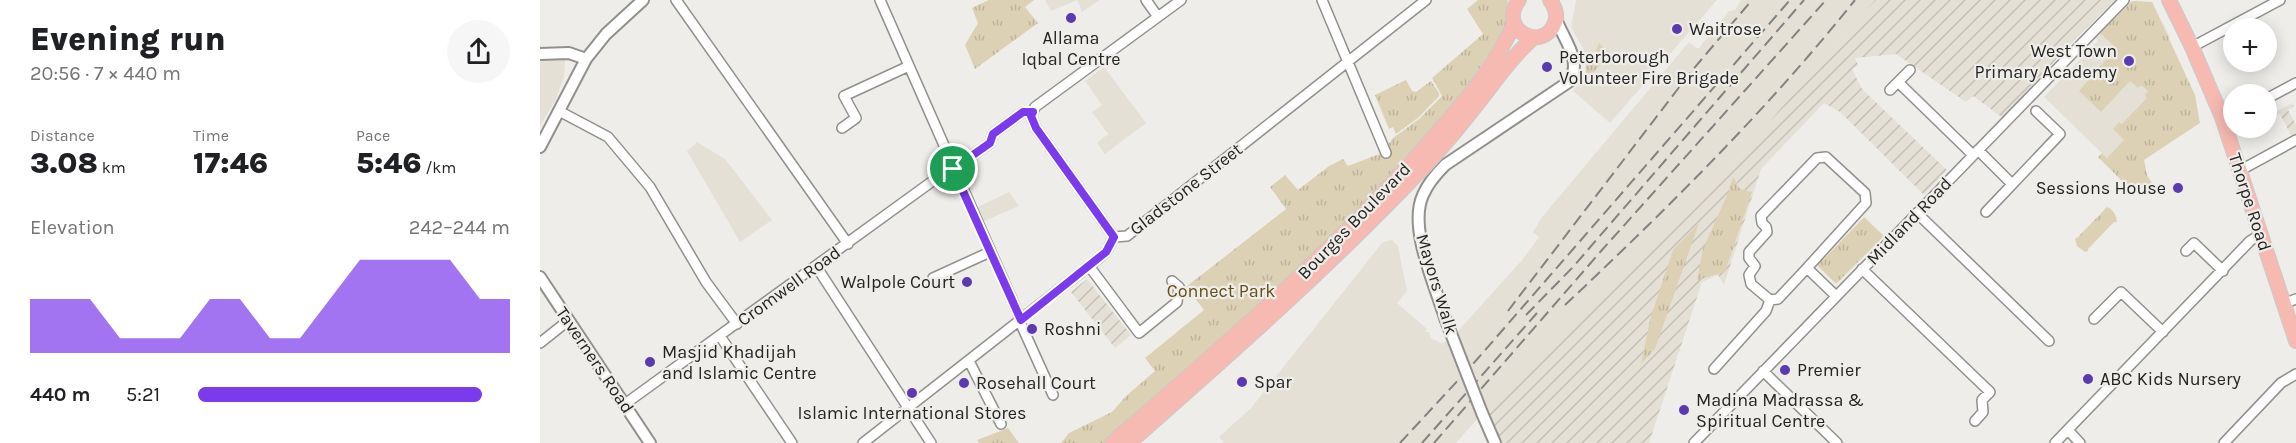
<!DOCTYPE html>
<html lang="en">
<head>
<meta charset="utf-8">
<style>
	:root { --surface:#fff; --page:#f6f6f6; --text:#202124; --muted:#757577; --accent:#7c3aed }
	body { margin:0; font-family:Karla,sans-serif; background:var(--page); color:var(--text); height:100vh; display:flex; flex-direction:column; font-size:22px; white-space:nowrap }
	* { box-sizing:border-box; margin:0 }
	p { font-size:20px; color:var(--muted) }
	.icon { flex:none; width:33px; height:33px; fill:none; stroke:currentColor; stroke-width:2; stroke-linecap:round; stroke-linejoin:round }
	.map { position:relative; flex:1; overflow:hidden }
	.side { display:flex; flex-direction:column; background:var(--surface); width:540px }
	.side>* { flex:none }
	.buttons { position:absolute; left:1683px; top:18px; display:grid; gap:12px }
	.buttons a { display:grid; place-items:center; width:54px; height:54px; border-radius:50%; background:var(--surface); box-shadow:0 3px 15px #0003; font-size:30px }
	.pin { position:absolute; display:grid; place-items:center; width:51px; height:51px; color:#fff; margin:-26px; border:3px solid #fff; border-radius:50%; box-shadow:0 2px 6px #0007 }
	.round { display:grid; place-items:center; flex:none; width:63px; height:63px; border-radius:32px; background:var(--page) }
	.overview { display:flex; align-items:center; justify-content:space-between; height:102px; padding:0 30px }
	h1 { font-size:33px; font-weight:800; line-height:45px }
	.figures { display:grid; grid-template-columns:repeat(3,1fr); gap:9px; height:102px; padding:6px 30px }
	.figures div { display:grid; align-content:center }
	.figures b { font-size:30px; font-weight:800 }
	.figures small { font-size:16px; font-weight:400 }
	.figures p { font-size:16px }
	.chart { height:168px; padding:12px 30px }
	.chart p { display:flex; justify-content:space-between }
	.chart svg { width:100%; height:108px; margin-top:6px; fill:var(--accent); opacity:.7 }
	ul { padding:0 30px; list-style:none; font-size:20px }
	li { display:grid; grid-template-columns:96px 72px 1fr; align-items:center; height:45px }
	li i { height:15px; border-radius:8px; background:var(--accent) }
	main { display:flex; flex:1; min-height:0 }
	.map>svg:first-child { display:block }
	.built { fill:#e5e0d6 }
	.industrial { fill:url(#industrial-furrows) }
	.grass { fill:url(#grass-tufts) }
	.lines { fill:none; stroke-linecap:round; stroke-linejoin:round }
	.minor-casing { stroke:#91908d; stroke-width:12 }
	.tertiary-casing { stroke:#91908d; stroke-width:14 }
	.primary-casing { stroke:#cacaca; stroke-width:16 }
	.minor { stroke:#fff; stroke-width:9 }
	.tertiary { stroke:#fff; stroke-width:10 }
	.primary { stroke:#f7bab2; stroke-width:14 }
	.rail { stroke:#82827f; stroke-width:2; stroke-dasharray:12 6; stroke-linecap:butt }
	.tertiary-bridge-casing { stroke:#91908d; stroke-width:14; stroke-linecap:butt }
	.tertiary-bridge { stroke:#fff; stroke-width:10 }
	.route-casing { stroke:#fff; stroke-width:12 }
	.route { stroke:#7c3aed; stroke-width:8 }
	.poi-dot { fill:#5b39b1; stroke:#eeede9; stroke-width:2 }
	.labels { text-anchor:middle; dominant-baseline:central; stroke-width:4.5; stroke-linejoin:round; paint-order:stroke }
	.poi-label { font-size:18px; fill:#242423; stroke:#eeede9; text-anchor:start }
	.street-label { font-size:18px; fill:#242423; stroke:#eeede9 }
	.park-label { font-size:18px; fill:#644f19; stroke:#eeede9 }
</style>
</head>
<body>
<main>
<section class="side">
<div class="overview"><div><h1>Evening run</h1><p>20:56 · 7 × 440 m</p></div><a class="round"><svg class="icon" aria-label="share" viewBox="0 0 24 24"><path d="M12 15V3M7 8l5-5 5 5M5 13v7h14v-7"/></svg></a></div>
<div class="figures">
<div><p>Distance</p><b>3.08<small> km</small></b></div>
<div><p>Time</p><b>17:46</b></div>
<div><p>Pace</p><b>5:46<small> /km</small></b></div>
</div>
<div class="chart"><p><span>Elevation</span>242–244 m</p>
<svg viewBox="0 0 160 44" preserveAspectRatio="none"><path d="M0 44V22L10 22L20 22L30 38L40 38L50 38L60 22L70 22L80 38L90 38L100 22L110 6L120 6L130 6L140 6L150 22L160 22V44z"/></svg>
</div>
<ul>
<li><b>440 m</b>5:21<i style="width:91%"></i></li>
</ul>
</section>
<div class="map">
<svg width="1756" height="443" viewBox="0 0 1756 443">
	<defs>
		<pattern id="industrial-furrows" width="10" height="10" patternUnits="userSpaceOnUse" patternTransform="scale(1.5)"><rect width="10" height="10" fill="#e5e0d6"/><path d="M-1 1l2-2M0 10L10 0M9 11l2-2" fill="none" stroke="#c4c0b7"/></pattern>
		<pattern id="grass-tufts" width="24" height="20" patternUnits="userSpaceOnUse" patternTransform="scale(1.5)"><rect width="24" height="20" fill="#ddd1b5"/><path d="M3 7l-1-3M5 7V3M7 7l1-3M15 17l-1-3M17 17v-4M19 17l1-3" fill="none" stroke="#beb39b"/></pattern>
	</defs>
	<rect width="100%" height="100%" fill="#eeede9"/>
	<path class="built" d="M505 0H560L542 12 537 0 511 11Z
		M1036 0H1177L1070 123 1033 91 1046 75 1044 50 1031 27Z
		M1201 0H1335L1150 213 946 409 916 443H684L679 437 711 408 842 243 847 241 852 240 858 246 867 291 857 303 887 329 885 332H889L891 338 901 343 909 341 983 259 999 237 993 232 1002 217 1149 42 1158 49 1189 11 1195 10Z
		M1592 1 1612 2 1630 37 1591 145 1572 163 1504 97 1558 41 1555 38Z
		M20 58 25 60 24 77 16 99 0 126V59Z
		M564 67 606 123 565 154 557 143 568 134 552 112 562 105 545 81Z
		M157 142 185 159 232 220 200 242 147 151Z
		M469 192 479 206 442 222 436 208Z"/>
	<path class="industrial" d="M1335 0H1574L1531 43 1463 118 1433 96 1426 102 1356 54 1315 58 1318 65 1312 69 1322 89 1407 170 1384 195 1300 112 1284 103 1221 169 1184 285 1178 275 1162 282 1109 443H950L940 421 949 405 1150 213Z
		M1752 103 1754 106 1748 110 1756 125V135L1752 137 1740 114 1734 117 1732 114Z
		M547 279 591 335 575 348 531 292Z"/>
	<path class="grass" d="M449 0H494L485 7 498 23 435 69 425 45 438 23 432 8Z
		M938 0H968L966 27 951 59 851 179 716 310 564 443H521L529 433 572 412 586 396 615 371 605 358 664 310 646 287 746 209 730 187 745 175 758 190 789 166 803 159 808 166 842 153 853 138 879 119 902 96 892 78 943 34 927 9Z
		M1592 1 1612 2 1655 95 1660 123 1604 160 1607 175 1612 183 1604 189 1600 183 1590 189 1558 157 1562 153 1567 158 1584 140 1573 129 1579 122 1582 124 1607 98 1605 95 1608 91 1601 85 1598 88 1590 81 1561 112 1539 91 1576 48 1560 33Z
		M1059 43 1070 53 1048 79 1045 78 1047 61 1054 55Z
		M866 80 872 91 876 92 891 81 899 93V96L879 117 856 134 853 127 849 129 835 95Z
		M1193 177 1200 189 1212 192 1185 272 1157 280 1163 249 1188 193Z
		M1567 207C1573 209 1577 216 1577 222H1574L1548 249V251L1545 252 1537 246 1535 238H1537Z
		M1324 217 1344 236 1296 284 1276 264 1280 260 1284 259Z
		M1159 223 1115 349 1101 364 1111 316 1133 250Z
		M468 428 479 443H439L437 440Z"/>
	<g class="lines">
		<g class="minor-casing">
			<path id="minor" d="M136 0 308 244
				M340 0 481 320
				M606 0 618 17
				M782 0 846 153
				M1652 47 1740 0
				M1358 82 1433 155
				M1350 90 1370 70
				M1726 99 1756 83
				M19 111 68 137 110 187 166 282 197 324
				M493 112 491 116 496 128 574 237
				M302 128 316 118 304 96 369 66
				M1438 150 1472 184
				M413 169 450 143 453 134 483 112H493L495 107 641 0
				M1699 171 1756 140
				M1446 212 1520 134 1496 111
				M1377 213 1509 341
				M574 237 587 236 886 0
				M1646 251 1654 243 1683 271
				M276 266 391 443
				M549 266 599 333 637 302 639 287 632 281
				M1267 268 1238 299 1230 300 1211 284 1209 275 1215 266 1209 258V252L1227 232 1226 227 1222 223 1221 216 1277 158 1286 157 1325 193 1326 203 1267 268 1296 296
				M1322 269 1450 392 1442 400 1443 412 1435 421
				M393 278 450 252
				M1743 304 1756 299
				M1554 319 1581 292 1623 332
				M480 322 513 395
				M180 336 252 443
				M0 343 29 320
				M429 361 461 424
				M1174 369 1226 311 1230 300
				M1223 371 1297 443
				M85 404 412 167
				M1528 430 1540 443
				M323 443 549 266 566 252 574 237
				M1154 443 1584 0
				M1515 443 1710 241 1721 234
				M1684 443 1741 383 1756 374"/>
		</g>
		<g class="tertiary-casing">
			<path id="tertiary" d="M0 54 29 53 46 59
				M0 147 46 59 66 34 103 0
				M0 277 110 443
				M905 318C895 285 868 227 883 195 888 183 896 174 905 165L1030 81C1042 60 1024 40 1016 19
				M942 413 955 443"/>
		</g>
		<g class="primary-casing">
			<path id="primary" d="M979 0C956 30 1004 54 1015 22 1018 14 1015 7 1010 0
				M1629 0 1652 47 1682 117 1756 341
				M572 443C680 349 789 256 884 148 917 110 954 71 974 23
				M589 443C690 354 789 267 882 169 901 149 920 126 938 103 956 80 972 57 994 37"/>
		</g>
		<use href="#minor" class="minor"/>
		<use href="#tertiary" class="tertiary"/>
		<use href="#primary" class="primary"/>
		<path class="rail" d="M1025 305C1127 209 1227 110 1315 0
			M968 311 1150 73 1212 0
			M986 315 1033 267 1264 0
			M860 443 933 364 1250 0
			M882 443 997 313
			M894 443 1062 250 1286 0"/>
		<g class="tertiary-bridge-casing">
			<path id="tertiary-bridge" d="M905 318 942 413"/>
		</g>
		<use href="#tertiary-bridge" class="tertiary-bridge"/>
	</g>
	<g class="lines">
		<g class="route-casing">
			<path id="route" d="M483 112H493L491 116 496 128 574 237 566 252 481 320 413 169 450 143 453 134Z"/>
		</g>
		<use href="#route" class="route"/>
	</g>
	<g class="poi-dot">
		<circle cx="531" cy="18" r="6"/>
		<circle cx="1137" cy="29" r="6"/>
		<circle cx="1589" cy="61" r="6"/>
		<circle cx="1007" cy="67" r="6"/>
		<circle cx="1638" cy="188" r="6"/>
		<circle cx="427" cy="282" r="6"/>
		<circle cx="492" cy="329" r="6"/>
		<circle cx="110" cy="362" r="6"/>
		<circle cx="1245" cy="370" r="6"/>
		<circle cx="1548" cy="379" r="6"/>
		<circle cx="702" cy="382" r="6"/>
		<circle cx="424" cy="383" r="6"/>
		<circle cx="372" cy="393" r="6"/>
		<circle cx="1144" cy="410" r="6"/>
	</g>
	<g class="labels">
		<g class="poi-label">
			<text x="1149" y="29">Waitrose</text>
			<text x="531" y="38" text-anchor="middle">Allama<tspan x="531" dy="21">Iqbal Centre</tspan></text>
			<text x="1577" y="51" text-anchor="end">West Town<tspan x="1577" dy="21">Primary Academy</tspan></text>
			<text x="1019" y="57">Peterborough<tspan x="1019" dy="21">Volunteer Fire Brigade</tspan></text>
			<text x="1626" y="188" text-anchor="end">Sessions House</text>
			<text x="415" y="282" text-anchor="end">Walpole Court</text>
			<text x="504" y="329">Roshni</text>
			<text x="122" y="352">Masjid Khadijah<tspan x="122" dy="21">and Islamic Centre</tspan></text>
			<text x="1257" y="370">Premier</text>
			<text x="1560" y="379">ABC Kids Nursery</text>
			<text x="714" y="382">Spar</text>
			<text x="436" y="383">Rosehall Court</text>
			<text x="1156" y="400">Madina Madrassa &amp;<tspan x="1156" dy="21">Spiritual Centre</tspan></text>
			<text x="372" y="413" text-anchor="middle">Islamic International Stores</text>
		</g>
		<g class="street-label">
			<text transform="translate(646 189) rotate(-38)">Gladstone Street</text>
			<text transform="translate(1710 202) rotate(72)">Thorpe Road</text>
			<text transform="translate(814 221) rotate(-46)">Bourges Boulevard</text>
			<text transform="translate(1369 221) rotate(-46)">Midland Road</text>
			<text transform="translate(897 284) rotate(73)">Mayors Walk</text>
			<text transform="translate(249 286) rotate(-36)">Cromwell Road</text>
			<text transform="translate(55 360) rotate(56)">Taverners Road</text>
		</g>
		<g class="park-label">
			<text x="681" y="291">Connect Park</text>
		</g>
	</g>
</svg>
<div class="buttons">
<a>+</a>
<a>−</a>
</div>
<div class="pin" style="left:413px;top:169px;background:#1e9e55"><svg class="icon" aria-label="arrive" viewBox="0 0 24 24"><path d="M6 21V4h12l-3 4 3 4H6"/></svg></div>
</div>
</main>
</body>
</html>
